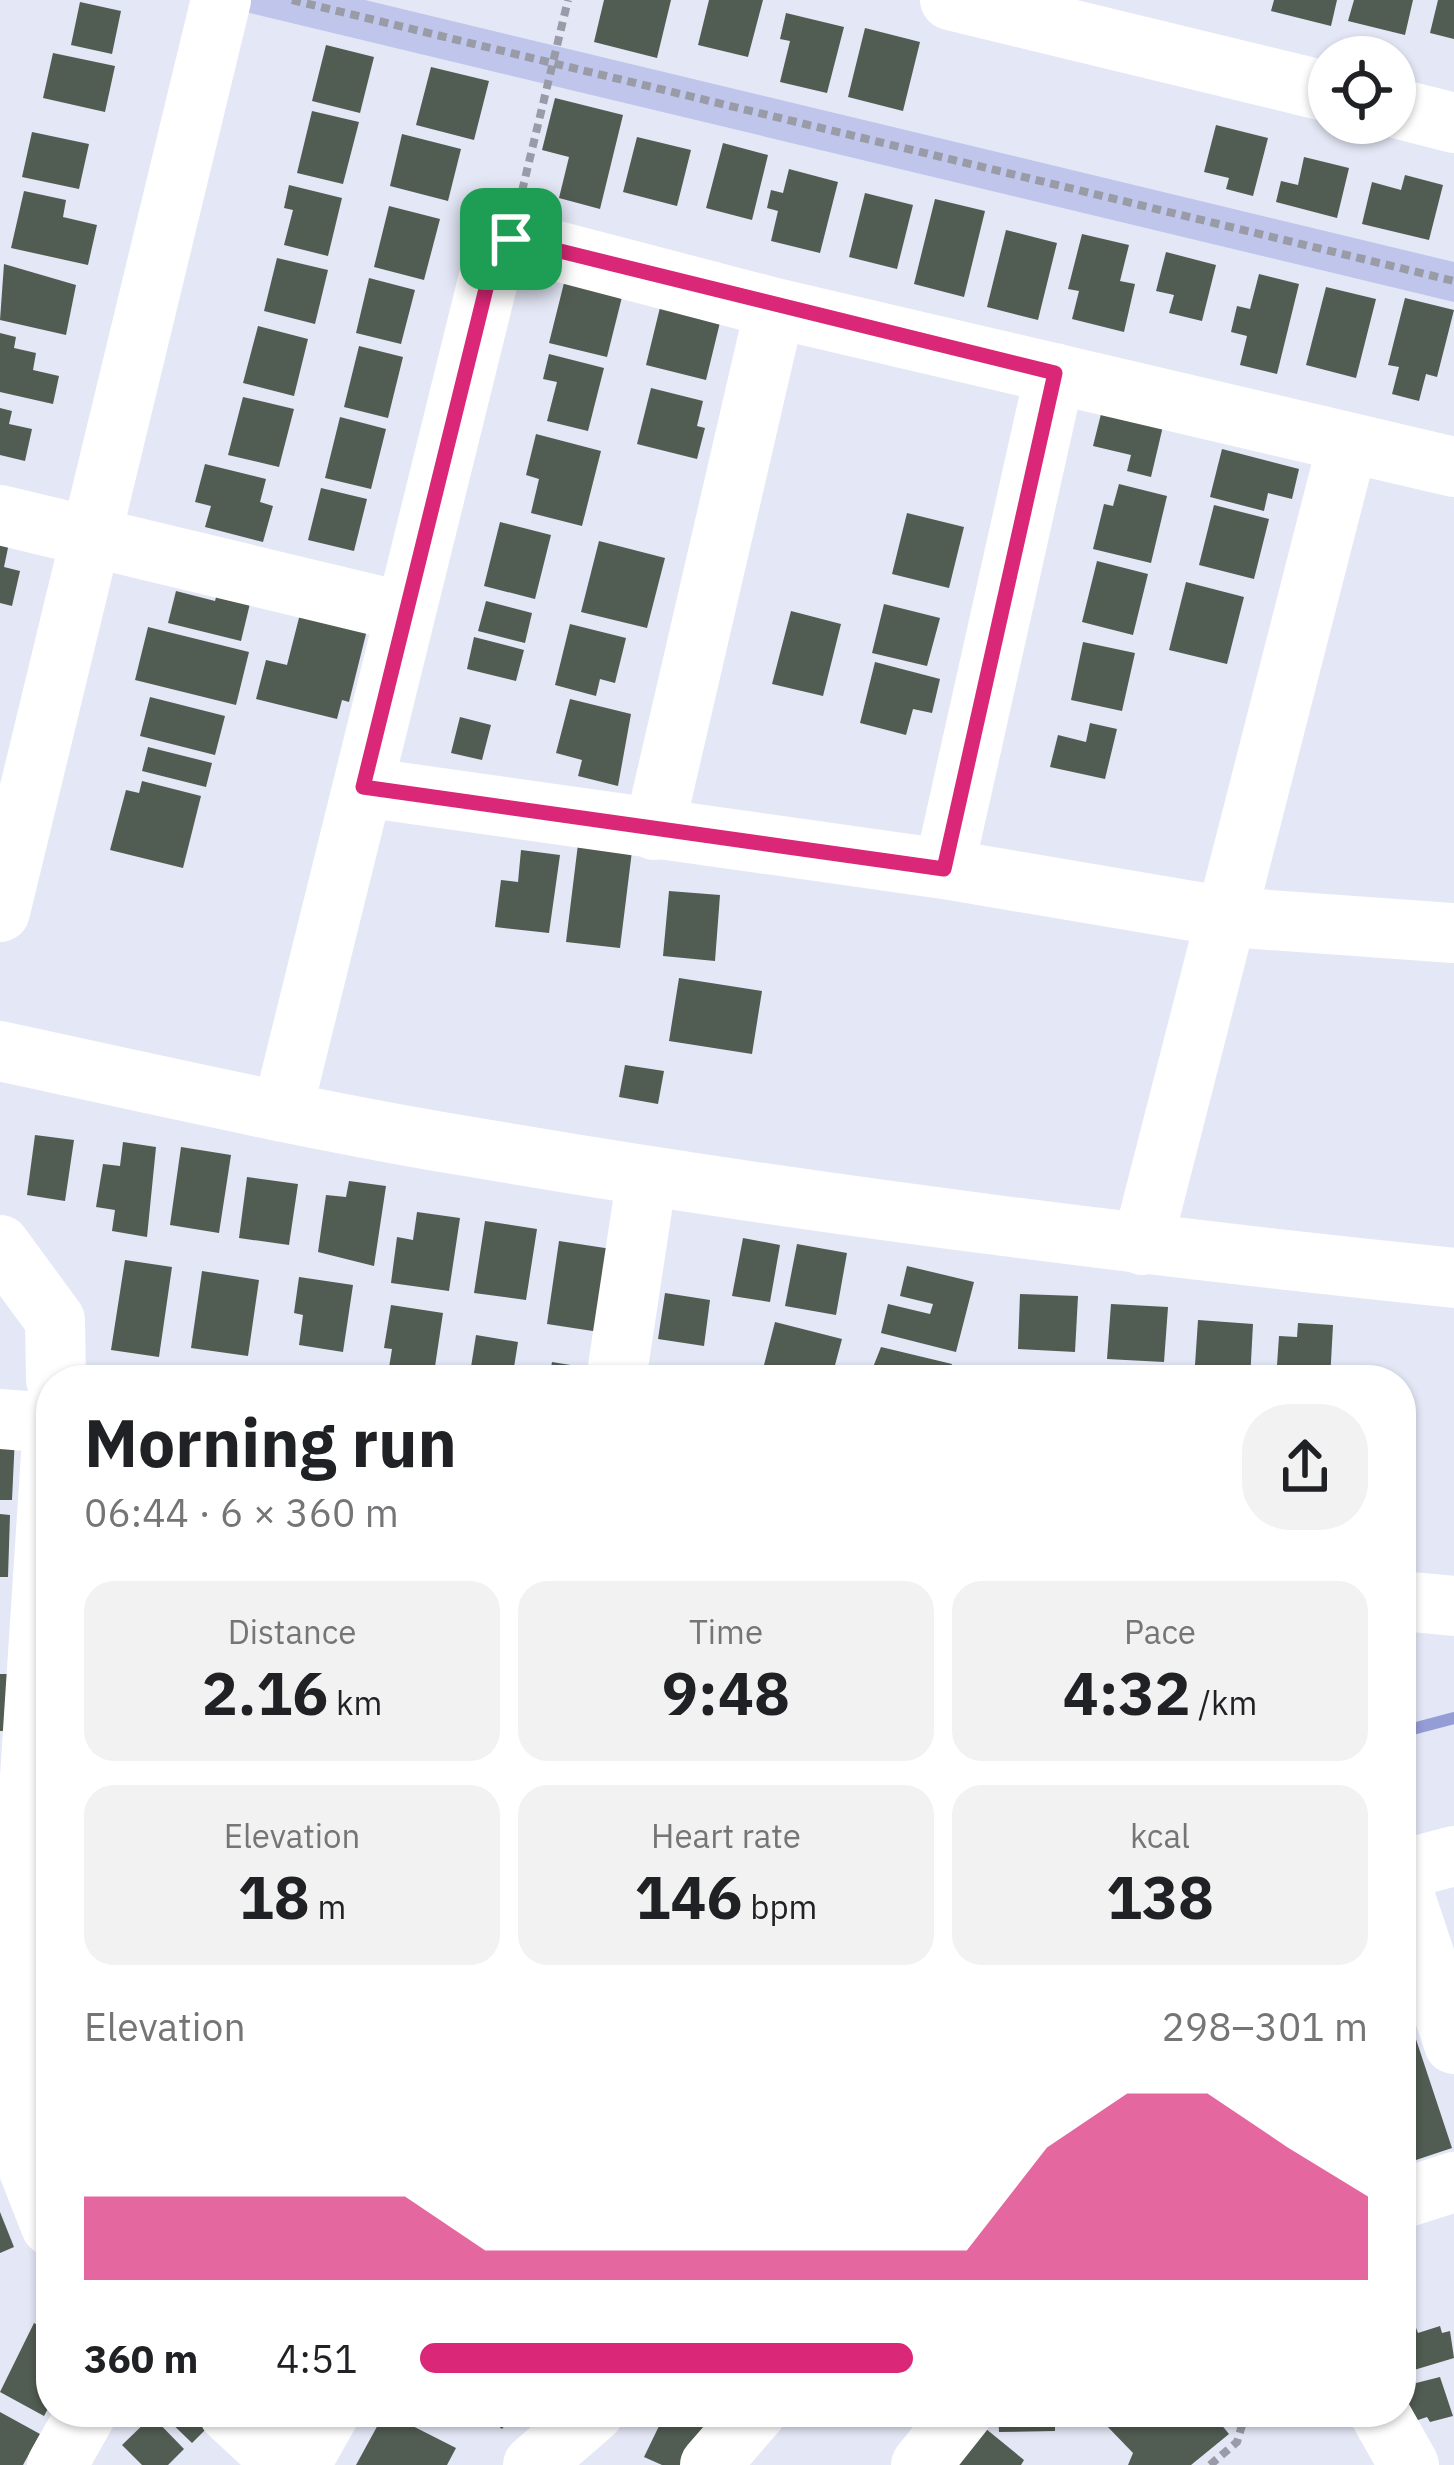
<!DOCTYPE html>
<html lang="en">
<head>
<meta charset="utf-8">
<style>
	:root { --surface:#fff; --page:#f2f2f2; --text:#202124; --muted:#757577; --accent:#db2777 }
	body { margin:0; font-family:"IBM Plex Sans",sans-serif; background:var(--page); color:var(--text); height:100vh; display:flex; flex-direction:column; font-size:45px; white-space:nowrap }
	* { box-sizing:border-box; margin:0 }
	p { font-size:39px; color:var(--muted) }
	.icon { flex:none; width:66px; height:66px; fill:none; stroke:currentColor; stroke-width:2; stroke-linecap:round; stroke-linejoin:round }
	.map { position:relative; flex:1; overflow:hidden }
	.sheet { position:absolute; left:36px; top:1365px; width:1380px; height:1062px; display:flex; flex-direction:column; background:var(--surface); border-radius:48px; box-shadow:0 3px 9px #0004 }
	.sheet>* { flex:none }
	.buttons { position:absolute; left:1308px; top:36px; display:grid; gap:24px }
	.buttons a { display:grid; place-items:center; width:108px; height:108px; border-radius:50%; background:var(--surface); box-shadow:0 3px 9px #0004; font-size:60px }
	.pin { position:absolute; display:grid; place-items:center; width:102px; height:102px; color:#fff; margin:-51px; border-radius:24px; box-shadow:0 6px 18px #0006 }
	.round { display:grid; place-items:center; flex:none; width:126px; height:126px; border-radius:48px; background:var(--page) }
	.summary { display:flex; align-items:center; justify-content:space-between; height:204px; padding:0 48px }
	h1 { font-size:66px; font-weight:800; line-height:90px }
	.stats { display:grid; grid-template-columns:repeat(3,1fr); gap:18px; height:204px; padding:12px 48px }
	.stats div { display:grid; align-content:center; border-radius:30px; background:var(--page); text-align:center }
	.stats b { font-size:60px; font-weight:800 }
	.stats small { font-size:33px; font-weight:400 }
	.stats p { font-size:33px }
	.chart { height:336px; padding:24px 48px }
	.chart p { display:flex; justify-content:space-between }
	.chart svg { width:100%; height:216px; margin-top:12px; fill:var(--accent); opacity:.7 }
	ul { padding:0 48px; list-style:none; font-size:39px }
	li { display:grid; grid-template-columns:192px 144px 1fr; align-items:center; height:90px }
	li i { height:30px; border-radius:15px; background:var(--accent) }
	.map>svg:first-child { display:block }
	.green { fill:#bfc5eb }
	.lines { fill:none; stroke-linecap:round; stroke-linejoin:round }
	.stream { stroke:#959dd6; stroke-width:12 }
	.building { fill:#515c52 }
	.path { stroke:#999ba6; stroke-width:8; stroke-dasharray:9 6; stroke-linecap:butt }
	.minor { stroke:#fff; stroke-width:60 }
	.route-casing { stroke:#fff; stroke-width:24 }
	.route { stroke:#db2777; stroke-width:15 }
</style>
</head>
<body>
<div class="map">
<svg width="1454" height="2465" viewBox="0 0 1454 2465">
	<rect width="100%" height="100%" fill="#e4e7f6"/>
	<path class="green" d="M196 0H365L1454 262V302Z"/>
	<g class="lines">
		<path class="stream" d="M1401 1732 1454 1718"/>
	</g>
	<path class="building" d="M604 0H671L657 58 594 42Z
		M709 0H763L748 57 698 45Z
		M1274 0H1337L1331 26 1271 11Z
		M1354 0H1413L1405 35 1348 21Z
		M1438 0H1454V39L1430 33Z
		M80 2 121 11 112 54 71 45Z
		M786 13 844 27 827 93 780 82 790 41 780 39Z
		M865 28 920 42 903 111 848 97Z
		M326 45 374 57 360 113 312 101Z
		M53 53 115 66 105 112 43 98Z
		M431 67 489 81 474 140 416 125Z
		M555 98 623 115 600 209 559 198 569 157 542 150Z
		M312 111 359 122 343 184 297 173Z
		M1216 125 1268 138 1253 196 1226 189 1229 178 1204 172Z
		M32 132 89 144 79 189 22 177Z
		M402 134 461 149 448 201 390 186Z
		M637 137 691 150 677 206 623 192Z
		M723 143 768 155 752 220 706 208Z
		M1304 157 1349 168 1337 218 1276 202 1281 181 1298 185Z
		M789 169 838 182 820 253 771 241 778 211 767 208 771 190 783 193Z
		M1405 175 1443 185 1429 240 1362 224 1372 182 1401 190Z
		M289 185 342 198 328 256 284 245 293 210 284 208Z
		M24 191 66 200 63 217 97 225 88 265 11 248Z
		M865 193 913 205 897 269 849 257Z
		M935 199 985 211 964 297 914 284Z
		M389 206 440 219 424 280 374 267Z
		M1006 230 1057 243 1038 320 987 307Z
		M1082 234 1129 245 1120 281 1135 284 1124 332 1072 319 1079 291 1068 289Z
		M1166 252 1216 265 1202 321 1169 313 1174 295 1156 291Z
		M277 258 328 270 315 324 264 311Z
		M4 264 76 285 66 335 0 320Z
		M1259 274 1299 284 1277 374 1240 365 1247 336 1231 332 1237 306 1250 309Z
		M369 278 415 290 401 344 356 333Z
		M565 279 623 293 607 357 549 343Z
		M1326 287 1376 299 1356 378 1306 365Z
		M664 291 724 306 706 380 646 365Z
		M1405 298 1454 310 1437 377 1426 374 1419 401 1392 394 1399 367 1388 365Z
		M258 326 308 339 294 396 243 383Z
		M0 333 16 337 14 348 36 353 33 370 59 376 53 404 0 392Z
		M359 346 403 357 388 418 344 407Z
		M549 354 604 368 588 431 547 421 557 382 543 379Z
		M651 388 703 401 697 426 705 428 697 459 637 444Z
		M243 397 294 409 279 467 228 455Z
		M1103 406 1164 422 1151 477 1127 471 1131 455 1093 446Z
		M0 408 12 411 9 424 32 429 25 461 0 455Z
		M340 417 386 429 371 489 325 478Z
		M536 434 601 451 582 526 531 513 539 479 526 475Z
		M1222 449 1299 469 1292 499 1268 493 1264 511 1210 497Z
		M205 464 266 479 260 502 273 506 263 542 205 527 211 506 195 502Z
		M1119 484 1167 496 1151 563 1093 549 1104 504 1113 506Z
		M321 488 367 499 354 551 308 540Z
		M1214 505 1269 519 1254 579 1199 565Z
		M907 513 964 527 949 588 892 574Z
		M500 522 551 535 535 599 484 586Z
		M0 541 9 543 4 567 20 571 12 606 0 603Z
		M599 541 665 558 647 628 581 612Z
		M1097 561 1148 574 1133 635 1082 622Z
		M220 582 253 591 241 641 168 623 176 591 215 601Z
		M1186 582 1244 597 1227 664 1169 650Z
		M486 601 532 613 525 643 478 631Z
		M884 604 940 618 927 666 872 653Z
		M301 610 368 626 349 702 342 700 337 719 256 699 266 660 287 665Z
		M791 611 841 624 823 696 772 684Z
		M570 624 626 638 615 683 600 679 596 696 555 685Z
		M148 627 249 652 236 705 135 680Z
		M474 637 524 650 516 681 467 669Z
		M1083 642 1135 653 1122 711 1071 700Z
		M875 662 940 679 932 713 913 709 906 735 860 723Z
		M150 697 225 716 215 755 140 736Z
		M570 699 631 714 618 786 578 776 582 760 556 753Z
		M460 717 491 725 482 760 451 753Z
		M1090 723 1117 729 1105 779 1050 767 1058 735 1086 742Z
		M148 747 212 763 206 787 142 771Z
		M142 781 201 796 183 868 110 850 126 790 139 793Z
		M578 844 632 851 620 948 566 942Z
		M521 850 560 855 549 933 495 927 501 880 518 882Z
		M669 891 720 895 715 961 663 956Z
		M679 978 762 991 752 1054 669 1041Z
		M625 1065 664 1071 658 1104 619 1097Z
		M35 1135 74 1140 65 1201 27 1195Z
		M123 1142 156 1147 147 1237 112 1231 115 1210 96 1207 103 1164 120 1166Z
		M181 1147 231 1155 219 1233 170 1225Z
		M247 1177 298 1184 289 1245 239 1238Z
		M349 1181 386 1186 374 1266 318 1252 326 1195 346 1197Z
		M417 1212 460 1218 449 1291 391 1283 397 1237 413 1240Z
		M485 1221 537 1229 526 1300 474 1293Z
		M743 1238 780 1245 770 1302 732 1296Z
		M559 1241 618 1250 606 1333 547 1324Z
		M797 1244 847 1253 836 1315 785 1306Z
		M125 1260 172 1267 159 1357 111 1350Z
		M907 1266 974 1282 956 1352 881 1333 888 1304 930 1314 933 1304 900 1296Z
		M202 1271 259 1280 248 1356 191 1348Z
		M299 1277 353 1285 343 1352 299 1345 303 1315 294 1313Z
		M665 1293 710 1300 704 1346 658 1339Z
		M1020 1294 1078 1296 1075 1352 1018 1349Z
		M1111 1304 1168 1307 1164 1362 1107 1359Z
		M391 1305 443 1313 433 1380H387L392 1349 384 1348Z
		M1198 1320 1253 1324 1250 1380H1194Z
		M775 1322 842 1339 831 1380 763 1369Z
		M1298 1323 1333 1325 1330 1380H1276L1279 1336 1297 1337Z
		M476 1335 518 1342 512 1380H469Z
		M881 1347 952 1364 948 1380H868Z
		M552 1362 583 1367 581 1380 549 1378Z
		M0 1435 15 1436 12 1500H0Z
		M0 1514 10 1515 8 1577H0Z
		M0 1674H10L8 1731H0Z
		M1401 1994 1452 2148 1401 2165Z
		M0 2212 14 2247 0 2253Z
		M1413 2320 1418 2333 1440 2326 1442 2333 1450 2331 1454 2358 1404 2373 1413 2374 1416 2383 1440 2377 1453 2416 1430 2422 1427 2417 1400 2426 1401 2324Z
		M34 2323 51 2332V2403L44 2416 0 2392Z
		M0 2412 40 2434 23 2465H0Z
		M160 2412H190L207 2428 192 2443Z
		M385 2412 456 2448 447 2465H356Z
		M467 2412H515L502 2429 486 2416 480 2423Z
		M659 2412H712L722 2417 686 2465H662L644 2457 659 2426 653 2423Z
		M998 2412H1055V2431L999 2432Z
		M1117 2412H1181L1188 2420 1198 2412H1211L1229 2434 1191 2465H1128L1133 2453 1105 2424Z
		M152 2416 184 2449 168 2465H142L122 2445Z
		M980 2424 1024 2460 1021 2465H944Z"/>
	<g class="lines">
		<path class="path" d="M292 0 1454 281
			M522 191 568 0
			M1210 2465 1237 2442 1246 2412"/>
		<path class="minor" d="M950 0 1329 92
			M1395 108 1454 123
			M0 515 404 612
			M363 787 944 869 1228 917 1454 933
			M654 830 775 308
			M944 869 1055 373
			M0 912 221 0
			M0 1051C157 1085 314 1121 472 1147 798 1203 1125 1244 1454 1278
			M282 1112 499 236 775 308 1454 467
			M0 1245 55 1320 56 1380
			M1142 1245 1348 442
			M616 1380 647 1176
			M0 1419 51 1423
			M51 1454 10 2084 16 2137 51 2226
			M1401 1601 1454 1606
			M1401 1870 1454 1856
			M1401 1885 1454 2044
			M1401 2199 1454 2182
			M228 2412 285 2465
			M1379 2412 1409 2465
			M57 2465 87 2412
			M300 2465 330 2412
			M533 2465 594 2412
			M710 2465 756 2412
			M921 2465 963 2412"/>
	</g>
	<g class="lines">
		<g class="route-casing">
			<path id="route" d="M499 236 1055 373 944 869 363 787Z"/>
		</g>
		<use href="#route" class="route"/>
	</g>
</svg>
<div class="buttons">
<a><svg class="icon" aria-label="locate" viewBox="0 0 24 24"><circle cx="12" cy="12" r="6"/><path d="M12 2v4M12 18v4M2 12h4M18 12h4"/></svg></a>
</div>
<div class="pin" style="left:511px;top:239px;background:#1e9e55"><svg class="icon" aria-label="arrive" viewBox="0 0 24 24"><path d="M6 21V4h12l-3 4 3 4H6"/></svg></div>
<section class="sheet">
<div class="summary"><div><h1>Morning run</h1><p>06:44 · 6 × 360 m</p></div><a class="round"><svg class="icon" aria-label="share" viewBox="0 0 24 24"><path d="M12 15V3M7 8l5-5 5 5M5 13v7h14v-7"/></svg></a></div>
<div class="stats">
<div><p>Distance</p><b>2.16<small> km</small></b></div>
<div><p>Time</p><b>9:48</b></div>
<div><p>Pace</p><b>4:32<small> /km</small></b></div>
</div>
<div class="stats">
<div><p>Elevation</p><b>18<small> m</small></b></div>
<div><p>Heart rate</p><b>146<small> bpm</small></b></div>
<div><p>kcal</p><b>138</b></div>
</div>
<div class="chart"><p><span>Elevation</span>298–301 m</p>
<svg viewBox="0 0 160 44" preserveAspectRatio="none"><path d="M0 44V27L10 27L20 27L30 27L40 27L50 38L60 38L70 38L80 38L90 38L100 38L110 38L120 17L130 6L140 6L150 17L160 27V44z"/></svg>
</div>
<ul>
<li><b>360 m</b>4:51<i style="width:52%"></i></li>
</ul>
</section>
</div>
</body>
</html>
